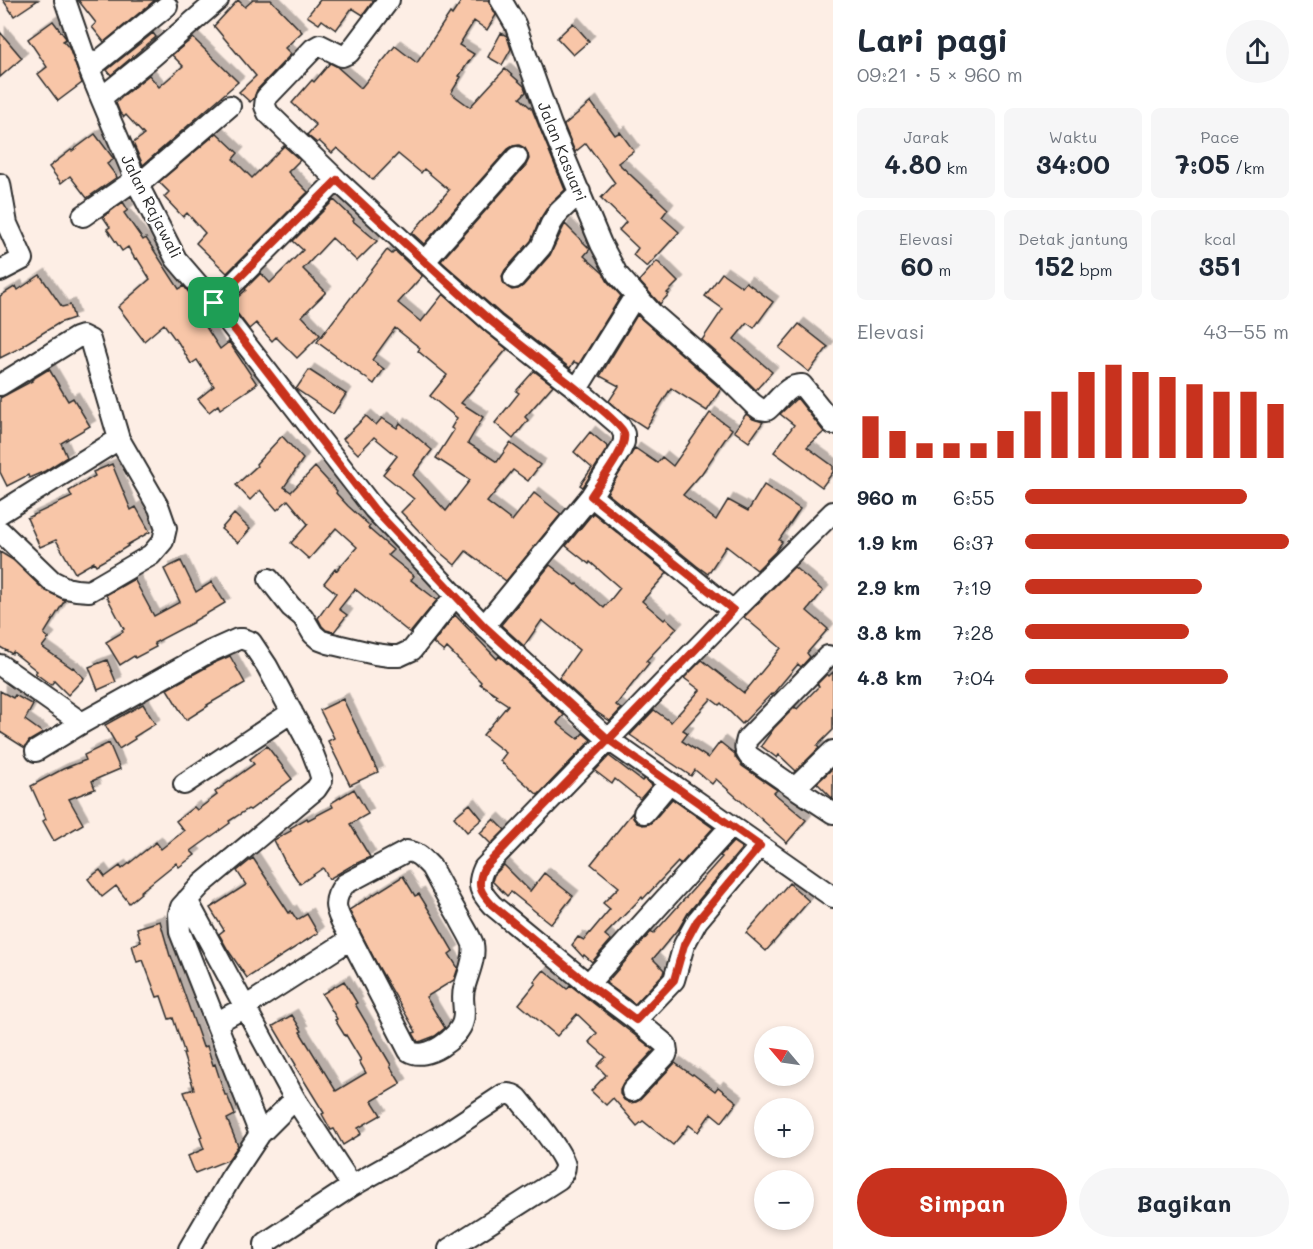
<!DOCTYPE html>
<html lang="id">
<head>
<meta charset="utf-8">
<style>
	:root { --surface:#fff; --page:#f6f6f7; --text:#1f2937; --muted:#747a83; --accent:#c8321e }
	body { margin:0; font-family:Mali,sans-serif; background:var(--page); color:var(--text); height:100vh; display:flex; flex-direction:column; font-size:22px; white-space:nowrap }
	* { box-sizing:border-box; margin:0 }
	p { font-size:20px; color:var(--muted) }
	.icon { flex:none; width:33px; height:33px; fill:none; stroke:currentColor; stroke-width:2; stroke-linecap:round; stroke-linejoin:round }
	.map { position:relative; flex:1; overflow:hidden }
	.panel { display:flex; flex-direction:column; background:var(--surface); width:480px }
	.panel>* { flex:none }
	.needle { width:39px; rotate:299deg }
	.fabs { position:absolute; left:754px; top:1026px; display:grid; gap:12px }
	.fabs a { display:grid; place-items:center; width:60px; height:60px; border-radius:50%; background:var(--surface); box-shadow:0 3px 9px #0003; font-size:30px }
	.pin { position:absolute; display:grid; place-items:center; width:51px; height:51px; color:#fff; margin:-26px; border-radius:12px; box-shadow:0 3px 9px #0006 }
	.round { display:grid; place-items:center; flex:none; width:63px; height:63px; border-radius:32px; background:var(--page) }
	.summary { display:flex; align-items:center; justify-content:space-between; height:102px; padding:0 24px }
	h1 { font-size:33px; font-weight:700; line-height:45px }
	.stats { display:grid; grid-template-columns:repeat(3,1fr); gap:9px; height:102px; padding:6px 24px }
	.stats div { display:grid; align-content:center; border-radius:9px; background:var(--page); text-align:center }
	.stats b { font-size:26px; font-weight:700 }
	.stats small { font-size:16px; font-weight:400 }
	.stats p { font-size:16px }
	.chart { height:168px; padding:12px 24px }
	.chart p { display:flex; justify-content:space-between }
	.chart svg { width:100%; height:108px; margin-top:6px; stroke:var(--accent); stroke-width:6 }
	.cta { display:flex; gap:12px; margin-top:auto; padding:12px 24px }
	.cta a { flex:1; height:69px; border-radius:36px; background:var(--accent); color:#fff; font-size:24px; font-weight:700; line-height:69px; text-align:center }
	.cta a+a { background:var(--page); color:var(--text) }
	ul { padding:0 24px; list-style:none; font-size:20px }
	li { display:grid; grid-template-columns:96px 72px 1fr; align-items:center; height:45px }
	li i { height:15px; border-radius:8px; background:var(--accent) }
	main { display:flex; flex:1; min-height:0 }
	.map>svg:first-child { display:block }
	.building { fill:#f8c6a8; stroke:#2b2b2b; stroke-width:1.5; filter:url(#shadow) }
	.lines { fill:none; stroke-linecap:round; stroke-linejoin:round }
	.minor-casing { stroke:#2b2b2b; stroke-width:24 }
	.minor { stroke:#fff; stroke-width:20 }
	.route-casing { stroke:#fff; stroke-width:12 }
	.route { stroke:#c8321e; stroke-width:8 }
	.labels { text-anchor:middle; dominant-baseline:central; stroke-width:4.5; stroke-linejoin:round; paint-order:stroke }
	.street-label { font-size:16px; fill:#2b2b2b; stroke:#fff }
</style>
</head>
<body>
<main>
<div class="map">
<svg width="833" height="1249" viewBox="0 0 833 1249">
	<defs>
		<filter id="shadow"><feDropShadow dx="5.5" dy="-5.5" stdDeviation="0" flood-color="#0004"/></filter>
	</defs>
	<rect width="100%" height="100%" fill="#fdeee5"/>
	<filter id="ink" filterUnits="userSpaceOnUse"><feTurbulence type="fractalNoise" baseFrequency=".0167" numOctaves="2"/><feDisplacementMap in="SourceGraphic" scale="12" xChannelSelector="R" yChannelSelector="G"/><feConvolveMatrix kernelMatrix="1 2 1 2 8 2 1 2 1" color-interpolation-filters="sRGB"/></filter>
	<g filter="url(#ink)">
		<path class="building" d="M3 0H38L14 16Z
			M78 0H155L104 42 92 27 96 23Z
			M238 0 245 7 253 0H271L302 32 285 48 291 54 257 90 254 98 250 102 239 92 256 76 214 26Z
			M320 0H374L363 15 352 8 336 30 322 20 319 24 307 16Z
			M462 0H488L496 15 487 30 474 21 459 45 474 54 459 76 461 77 451 93 470 107 505 69 524 86 526 92 520 98 532 109 565 190 549 205 540 219 531 241 505 270 502 276 503 282 507 287 512 290 518 289 523 286 550 255 565 224 590 249 584 256 603 273 608 282 621 296 579 364 574 362 570 368 502 315 441 261 526 165 529 159 528 154 525 148 519 145 513 146 508 149 424 244 412 233 449 190 424 169 421 173 398 154 373 180 337 148 332 153 319 141 317 143 307 135 316 125 292 103 312 80 314 82 330 63 336 66 361 88 395 46 417 63 450 13 452 15Z
			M53 21 65 37 66 39 63 41 69 48 82 83 58 101 38 74 47 67 28 39Z
			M573 23 589 41 573 55 557 38Z
			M0 32 22 58 0 77Z
			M153 33 156 37 111 75 107 70Z
			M501 33 507 36 511 49 502 65 488 57Z
			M193 38 238 82 143 165 133 143 144 135 126 115 124 117 120 113 116 103 124 95 149 75 159 87 183 66 172 55Z
			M591 102 615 135 620 132 634 151 618 163 652 195V194L668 209 662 217 679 232 647 267 633 255 638 248 619 230 626 222 601 198 615 183 586 143 575 152 564 125Z
			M217 133 238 153 233 159 252 178 284 146 300 160 288 172 308 192 227 273 196 243 205 233 187 213 183 217 164 197 169 192 159 182Z
			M95 134 113 158 114 159 107 164 117 177 87 198 70 176 61 183 49 167 71 150 72 151Z
			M334 200 354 219 353 221 377 241 357 261 332 238 303 269 326 292 302 316 320 335 297 358 276 337 272 341 256 323 249 329 230 304 246 290 245 289 261 273 270 283 303 250 293 241Z
			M123 202 128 210 124 213 143 240 146 238 179 289 184 286 209 320 204 324 220 349 229 342 257 384 220 409 218 405 209 412 198 399 214 386 197 360 191 364 178 342H177L164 324 144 341 118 307 150 279 137 258 135 259 128 247 122 251 107 229 110 227 103 217Z
			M387 250 392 254 395 251 422 276 398 303 421 322 443 294 487 333 507 349 461 403 483 417 468 443 497 462 510 443 540 465 528 481 513 470 487 502 512 521 534 493 561 514 506 581 466 551 455 565 436 549 401 512 414 499 383 474 397 456 374 437 358 454 343 439 366 416 376 425 382 418 397 428 400 423 432 450 413 475 446 511 470 480 436 458 454 430 451 428 457 418 430 396 447 375 418 351 420 348 395 328 372 360 384 369 374 384 317 342Z
			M657 261 678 282 667 293 669 294 660 304 639 281Z
			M722 273 742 287 746 282 773 302 754 328 747 323 734 339 772 372 756 390 734 368 702 340 723 309 705 296Z
			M40 275 62 307 70 305 74 318 59 323 23 345 24 346 0 358V296L16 286 18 290Z
			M637 315 721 389 707 411 671 388 646 428 626 415 609 401 619 386 600 376Z
			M799 324 828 347 809 372 779 348Z
			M49 369 68 401 73 398 90 426 61 443 67 457 45 471 29 478 28 475 7 486 0 472V398L32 381 31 380Z
			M309 370 346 394 333 414 296 389Z
			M534 371 553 385 525 417 528 420 513 439 495 423 519 393 516 391Z
			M797 398 824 432 807 447 833 466V472L822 487 774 452 794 425 780 414Z
			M710 413 732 429 702 473 683 495 716 520 728 500 748 511 764 485 800 509 779 540 782 542 775 552 757 570 726 546 708 574 697 566 607 493 635 448 657 463 662 457 673 466Z
			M746 414 753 419 763 422 749 442 734 431Z
			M590 432 608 447 583 487 580 485 592 468 574 452Z
			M282 436 303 459 284 487 291 492 315 467 337 491 336 493 348 506 370 526 368 528 393 550 388 555 414 576 411 580 437 600 410 633 355 589 339 609 347 615 334 632 326 630 322 626 318 618 336 593 324 583 335 569 337 570 357 547 336 528 309 559 291 543 308 524 288 500 277 510 260 490 250 500 236 485 257 466 256 464Z
			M112 464 131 510 136 507 150 532 127 545 128 546 110 557 96 565 94 562 75 573 56 540 40 547 27 518 72 497 69 491 95 476 93 472Z
			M593 513 667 573 642 601 664 620 666 618 677 628 646 661 649 663 616 705 621 709 610 721 595 711 559 678 579 650 542 620 524 646 501 625 550 565 576 585 577 584 604 608 620 588 590 562 589 564 566 546Z
			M234 514 250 529 238 543 221 529Z
			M0 552 13 560 44 590 65 600 44 634 49 638 42 647 72 668 73 667 84 678 68 695 54 681 51 685 35 673 37 671 13 652 12 654 0 647Z
			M181 561 196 592 212 582 225 603 194 621V622L154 643 156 647 135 658 134 656 120 665 106 642 123 632 122 630 124 629 106 595 134 579 154 616 180 602 164 569Z
			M794 567 823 591 807 611 828 629 807 653 810 657 801 667 798 664 772 695 771 694 742 724 721 703 719 705 711 699 683 730 688 733 682 741 708 758 720 742 735 754V757L742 766 777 790 774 793 806 820 787 843 769 827V826L716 779 712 784 695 770 691 776 630 735 654 710 671 722 700 690 684 678 702 660 744 693 781 648 744 617Z
			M455 615 497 659 499 656 564 715 557 723 578 739 583 733 591 740 538 795 500 761 506 753 483 735 508 705 496 697 497 695 480 684 481 682 447 648 444 652 433 643Z
			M230 656 245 683 207 705 208 706 186 720 167 689 214 663Z
			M107 660 116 682 98 690 89 667Z
			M833 672V730L817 746 819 748 796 771 779 755 777 758 761 746 774 728 795 707 797 709 819 686 817 684 827 674 829 676Z
			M0 691 13 698 15 695 33 705 25 720 43 733 29 741 25 748 0 732Z
			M343 699 378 772 350 785 328 741 334 738 320 710Z
			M143 704 155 724 134 737 135 739 119 749 105 725Z
			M109 743 120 769 92 781 95 789 69 799 83 824 54 841 43 821 46 819 31 786 63 769 86 760 84 755Z
			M267 746 292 779 250 810 248 809 229 821 230 823 191 851 195 855 179 867 176 863 140 892 141 893 129 903 116 886 102 897 88 879 100 870 105 877 120 866 122 869 156 842 161 849 184 831 176 821 194 807 197 810 217 795 215 792 254 764 250 759Z
			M609 756 642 781 644 779 652 785 640 799 615 779 612 784 595 771Z
			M833 768V799L817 783Z
			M354 789 368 814 350 824 370 857 351 866 329 879 323 868 300 884 285 862 274 840 291 831 290 828 307 818 308 820 333 807 331 803Z
			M672 799 713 828 680 865 678 862 643 899 642 897 605 935 611 940 592 962 584 955 583 957 572 945 578 937 584 940 610 909 603 903 619 887 591 864 632 813 633 818 637 823 643 825 649 824 653 821Z
			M470 804 482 819 467 832 454 817Z
			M494 819 505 830 491 844 480 833Z
			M733 842 742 848 688 913 678 930H677L653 959 664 970 663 974 635 1004 606 983 651 932 653 934 663 923 722 857 720 856Z
			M253 858 289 913 291 911 297 920 307 914 318 933 247 978 228 950 219 934 224 930 210 908 246 885 237 871Z
			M504 865 530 891 544 873 573 896 551 924 511 892 507 896 492 881 494 875Z
			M403 876 415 896 419 894 432 915 453 951 449 954 458 968 454 980 426 997 445 1028 435 1036 422 1041 418 1042 417 1040 413 1033 416 1032 378 966 349 910Z
			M789 883 809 901 766 951 746 933Z
			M160 921 170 956H171L203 1047 207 1046 213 1065 215 1064 225 1095H227L235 1115 227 1119 238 1146 228 1160 195 1173 188 1156 204 1149 200 1138 202 1137 184 1092 194 1089 183 1054H185L173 1018 169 1019 161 996 157 997 143 960 137 962 132 945 141 942 137 928Z
			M544 970 567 989 570 985 654 1050 623 1083 620 1089V1094L624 1100 630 1103 636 1102 640 1100 675 1063 692 1075 693 1074 715 1091 718 1087 737 1102 722 1122 711 1113 698 1132 689 1125 673 1145 643 1121 637 1126 613 1098 606 1105 591 1091 606 1075 597 1066 606 1057 589 1042 597 1033 577 1014 557 1036 519 1004 536 983 534 982Z
			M344 981 357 1003 355 1004 391 1065 390 1066 401 1084 372 1101 381 1115 358 1128 361 1134 343 1145 334 1129 331 1130 322 1114 324 1113 295 1066 296 1065 273 1026 292 1015 302 1031 300 1032 336 1091 366 1073 359 1061 361 1060 346 1035 345 1036 335 1020 337 1019 322 994Z"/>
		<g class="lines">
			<g class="minor-casing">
				<path id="minor" d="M65 0 89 69 101 98 138 185 176 259 214 303 374 509 484 626 609 740 833 897
					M501 0 515 24 551 125 601 244 617 274 651 312 726 377 753 404 760 409 767 410C778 401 787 384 802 385L833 424
					M89 69 167 6
					M101 98 152 57 218 0
					M337 180 268 113 265 106 266 98 313 49 320 45 342 56 349 53 389 0
					M0 184 7 224 23 259 0 271
					M138 185 230 106
					M83 216 136 179
					M424 262 517 157
					M514 278 541 247 551 224 559 212 580 192
					M214 303 337 180 439 275 494 324 577 389 620 426 624 434V442L620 451 591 496 484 626
					M0 385 76 338 82 336 90 340 119 439 159 508 166 528 163 541 151 555 98 586 89 591 76 590 66 588 52 581 0 531
					M577 389 635 296
					M591 496 733 611
					M0 513 119 439
					M269 579 291 607 303 617 313 634 320 640 328 643 375 654 390 656H399L412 650 455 596
					M828 656 747 739C745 746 744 749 749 756L795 788 833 813
					M0 665 82 723
					M36 751 82 723 209 652 238 639H243L251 642 267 666 310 746 317 764 322 780 316 789 202 884 181 907 179 914 180 932 260 1134
					M184 784 292 712
					M795 788 833 751
					M644 813 669 783
					M187 900 295 1099 352 1186
					M588 984 731 826
					M636 1020 674 980 684 945 697 921 760 846
					M216 1023 245 1007 351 939 409 1051C426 1062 459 1038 463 1021 466 1010 461 1000 464 989 467 975 476 959 473 944 470 936 464 927 460 919 450 902 440 884 431 867 422 858 419 853 407 851L345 884C327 905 340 917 351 939
					M632 1091 666 1055 667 1052 666 1045 636 1020 588 984 492 905C480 892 476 885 484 868L733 611 833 512
					M189 1249 230 1179 260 1134 295 1099
					M265 1249V1244L267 1242 352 1186 444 1134 503 1095C509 1093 513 1094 518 1098 527 1109 565 1155 565 1166 565 1171 562 1175 559 1179L449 1249"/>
			</g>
			<use href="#minor" class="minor"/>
		</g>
	</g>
	<g class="lines" filter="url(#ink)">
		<g class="route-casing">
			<path id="route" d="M214 303 374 509 484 626 609 740 760 846 697 921 684 945 674 980 636 1020 588 984 492 905C480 892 476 885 484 868 567 782 651 697 733 610L591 496C599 483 628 448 624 433 620 422 568 382 556 373 535 356 513 339 492 322 439 276 388 228 337 180L214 303"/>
		</g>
		<use href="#route" class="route"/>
	</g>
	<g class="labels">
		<g class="street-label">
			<text transform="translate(563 151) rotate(68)">Jalan Kasuari</text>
			<text transform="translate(152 206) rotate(63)">Jalan Rajawali</text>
		</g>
	</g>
</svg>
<div class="fabs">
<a><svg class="needle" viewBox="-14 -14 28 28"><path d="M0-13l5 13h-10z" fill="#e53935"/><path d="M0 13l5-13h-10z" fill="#747a83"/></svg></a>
<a>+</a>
<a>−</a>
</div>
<div class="pin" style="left:214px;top:303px;background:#1e9e55"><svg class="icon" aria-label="arrive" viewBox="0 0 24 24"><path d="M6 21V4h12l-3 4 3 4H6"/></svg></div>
</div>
<section class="panel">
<div class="summary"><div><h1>Lari pagi</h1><p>09:21 · 5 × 960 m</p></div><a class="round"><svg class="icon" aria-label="share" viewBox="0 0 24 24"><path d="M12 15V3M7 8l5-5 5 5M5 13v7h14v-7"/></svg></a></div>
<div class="stats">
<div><p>Jarak</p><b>4.80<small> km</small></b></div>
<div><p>Waktu</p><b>34:00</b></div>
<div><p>Pace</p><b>7:05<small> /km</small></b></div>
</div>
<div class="stats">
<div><p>Elevasi</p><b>60<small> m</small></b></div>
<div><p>Detak jantung</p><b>152<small> bpm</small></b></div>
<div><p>kcal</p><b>351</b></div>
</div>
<div class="chart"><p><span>Elevasi</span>43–55 m</p>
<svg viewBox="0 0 160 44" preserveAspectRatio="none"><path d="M5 44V27M15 44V33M25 44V38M35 44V38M45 44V38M55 44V33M65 44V25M75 44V17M85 44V9M95 44V6M105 44V9M115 44V11M125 44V14M135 44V17M145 44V17M155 44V22"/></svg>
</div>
<ul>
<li><b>960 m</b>6:55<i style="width:84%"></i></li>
<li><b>1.9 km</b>6:37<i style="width:100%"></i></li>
<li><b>2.9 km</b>7:19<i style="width:67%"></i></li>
<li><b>3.8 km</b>7:28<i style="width:62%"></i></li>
<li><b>4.8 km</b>7:04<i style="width:77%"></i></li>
</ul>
<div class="cta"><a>Simpan</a><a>Bagikan</a></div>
</section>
</main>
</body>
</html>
